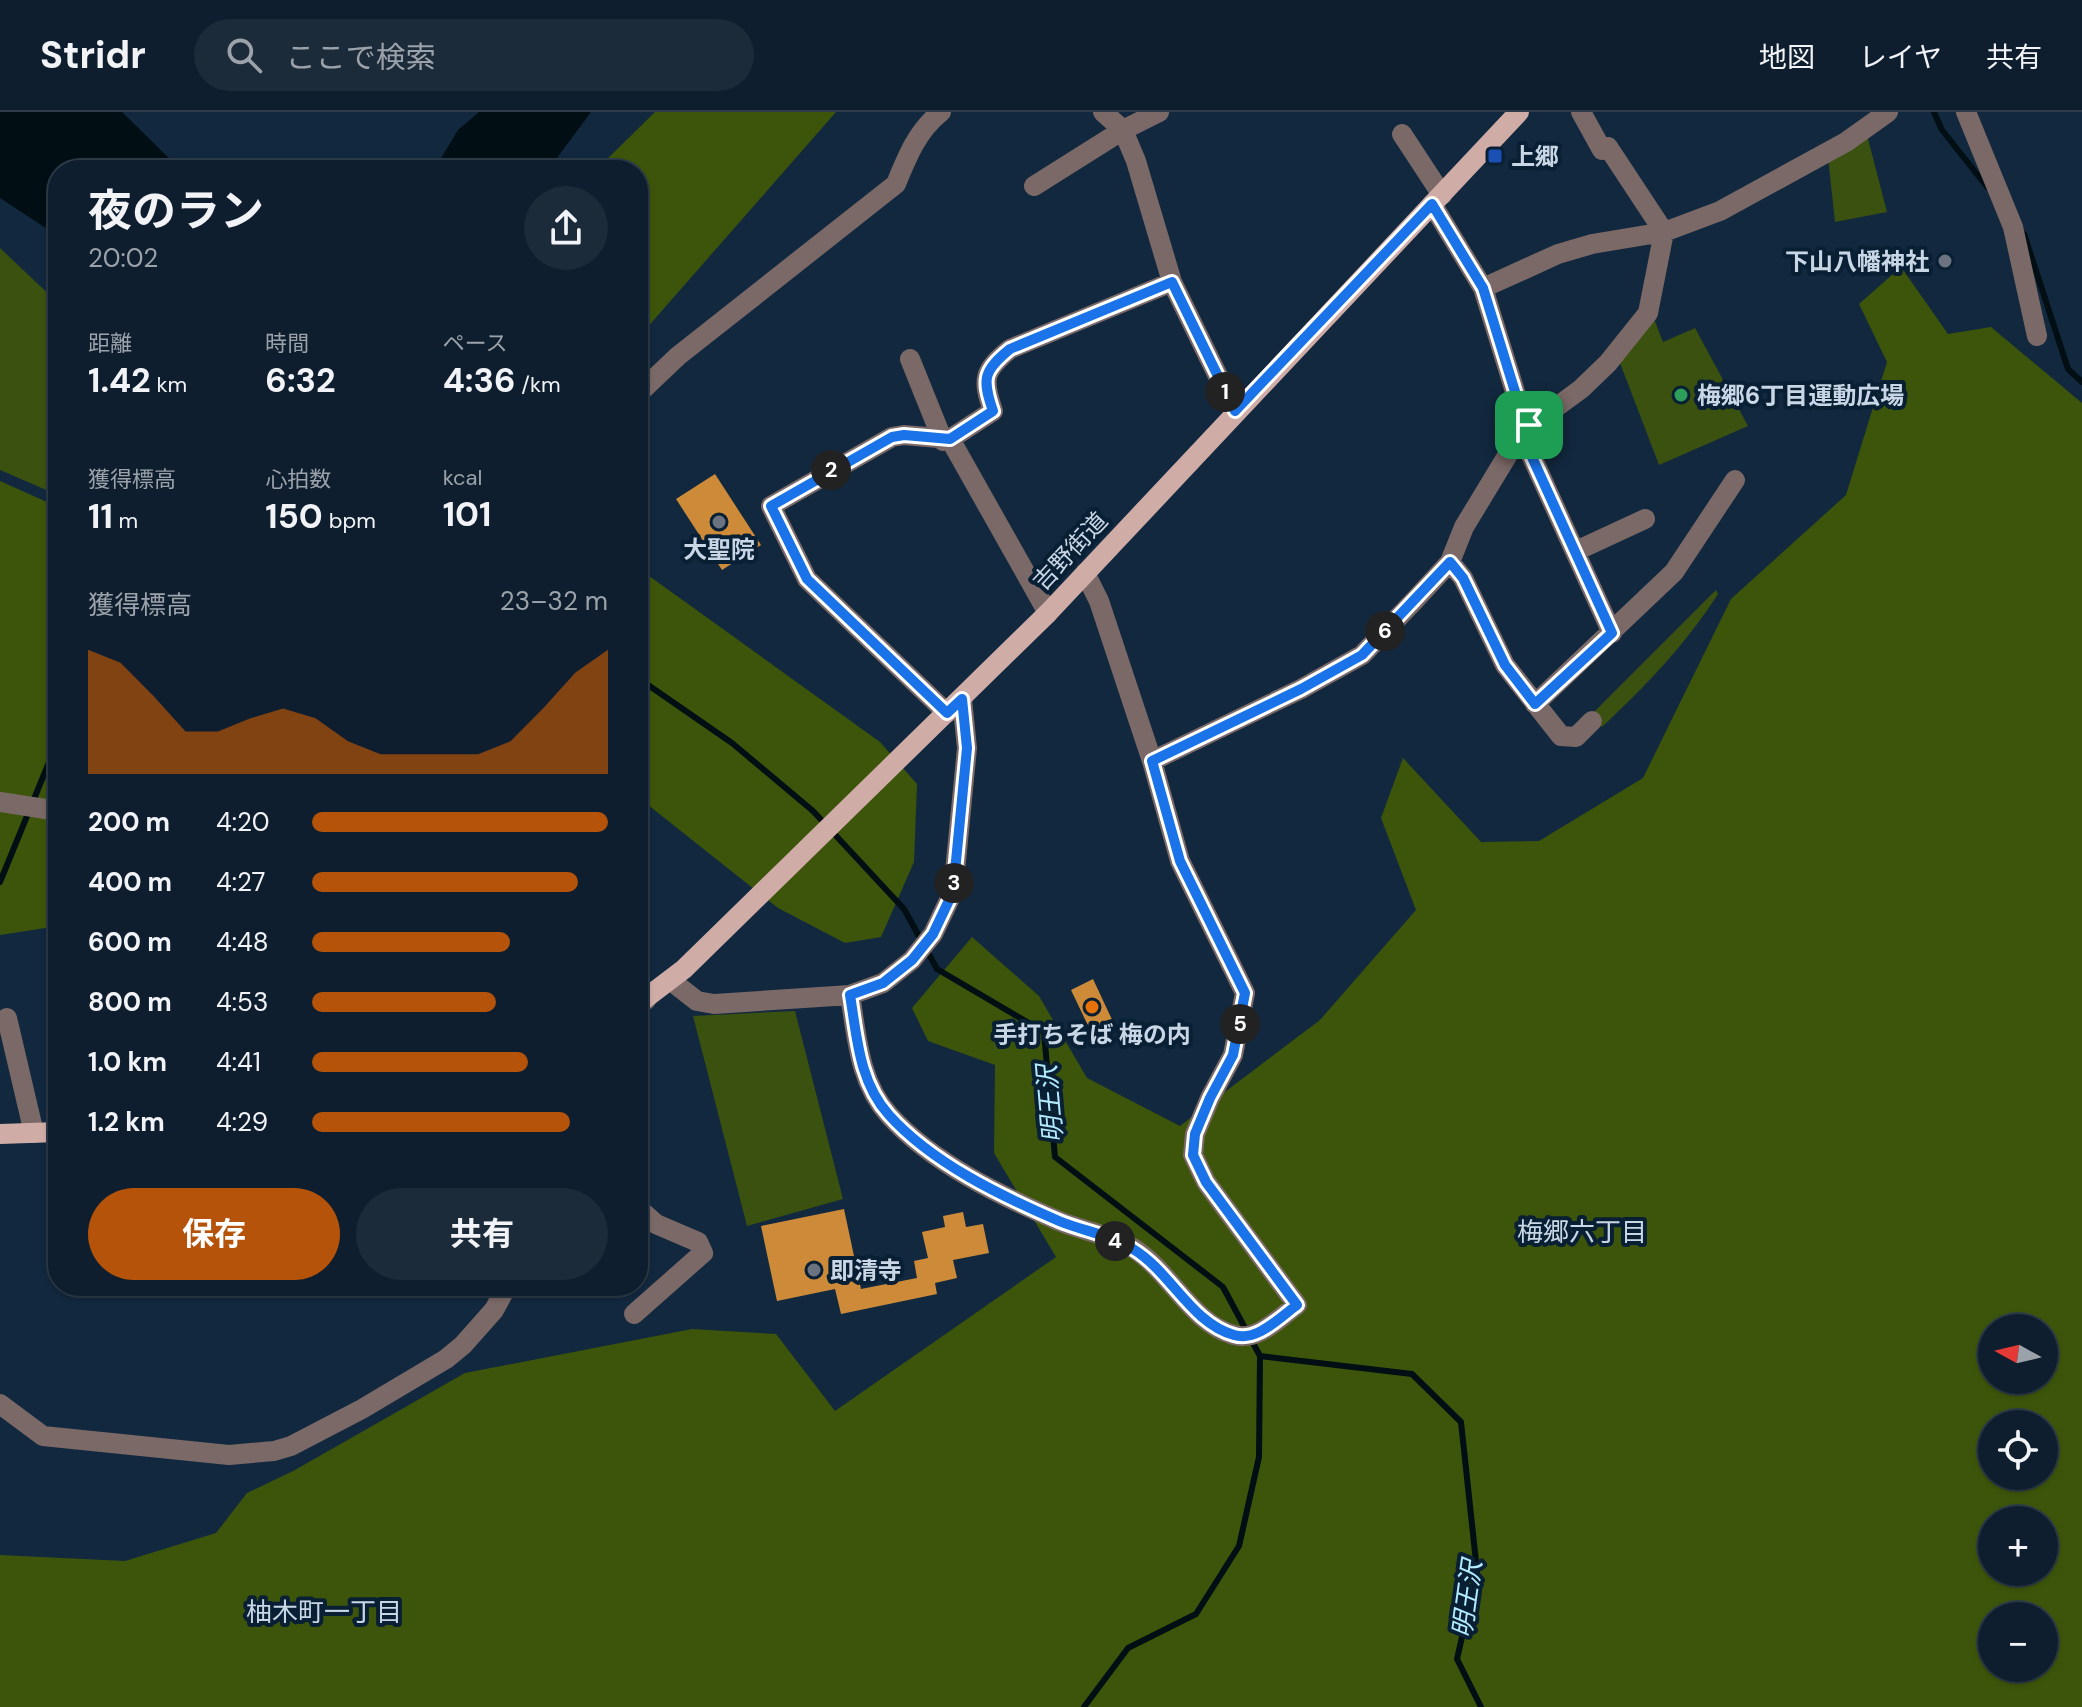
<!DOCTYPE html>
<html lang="ja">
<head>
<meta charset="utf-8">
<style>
	:root { --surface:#0e1e2e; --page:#1c2b3a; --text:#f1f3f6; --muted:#9ba2aa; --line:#2e3c4a; --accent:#b45309 }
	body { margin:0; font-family:"DM Sans","Noto Sans JP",sans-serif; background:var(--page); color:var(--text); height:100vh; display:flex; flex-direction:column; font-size:30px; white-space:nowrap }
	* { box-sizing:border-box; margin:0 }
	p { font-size:26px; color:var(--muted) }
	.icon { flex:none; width:44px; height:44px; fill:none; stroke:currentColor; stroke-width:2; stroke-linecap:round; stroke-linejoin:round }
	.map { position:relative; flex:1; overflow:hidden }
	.details { position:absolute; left:48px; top:48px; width:600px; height:1136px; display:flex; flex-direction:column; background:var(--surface); border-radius:32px; box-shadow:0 2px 6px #0004,0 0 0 2px var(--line) }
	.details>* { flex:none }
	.needle { width:52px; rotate:278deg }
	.fabs { position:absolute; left:1978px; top:1202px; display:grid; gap:16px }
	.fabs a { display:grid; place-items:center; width:80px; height:80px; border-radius:50%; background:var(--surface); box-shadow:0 2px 6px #0004,0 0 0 2px var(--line); font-size:40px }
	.pin { position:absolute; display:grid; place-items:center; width:68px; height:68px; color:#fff; margin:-34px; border-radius:16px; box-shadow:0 4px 12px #0006 }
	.km { position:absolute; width:40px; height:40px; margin:-20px; border-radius:50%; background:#222; color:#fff; font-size:22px; line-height:40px; text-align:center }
	.round { display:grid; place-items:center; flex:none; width:84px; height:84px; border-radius:42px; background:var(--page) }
	.head { display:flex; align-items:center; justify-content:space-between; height:136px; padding:0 40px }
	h1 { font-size:44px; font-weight:700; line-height:60px }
	.stats { display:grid; grid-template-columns:repeat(3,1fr); gap:12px; height:136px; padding:8px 40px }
	.stats div { display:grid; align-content:center }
	.stats b { font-size:34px; font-weight:700 }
	.stats small { font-size:22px; font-weight:400 }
	.stats p { font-size:22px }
	.chart { height:224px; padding:16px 40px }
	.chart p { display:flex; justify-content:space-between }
	.chart svg { width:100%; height:144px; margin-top:8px; fill:var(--accent); opacity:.7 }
	.button { display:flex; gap:16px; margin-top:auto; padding:16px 40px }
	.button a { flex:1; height:92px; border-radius:48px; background:var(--accent); color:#fff; font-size:32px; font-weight:700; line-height:92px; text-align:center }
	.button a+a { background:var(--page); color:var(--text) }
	ul { padding:0 40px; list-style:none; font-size:26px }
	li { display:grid; grid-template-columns:128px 96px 1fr; align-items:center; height:60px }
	li i { height:20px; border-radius:10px; background:var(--accent) }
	header { display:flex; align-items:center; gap:48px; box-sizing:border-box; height:112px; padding:0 40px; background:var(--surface); border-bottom:2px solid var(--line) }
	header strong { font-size:38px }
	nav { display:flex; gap:44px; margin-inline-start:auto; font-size:28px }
	.search { width:560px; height:72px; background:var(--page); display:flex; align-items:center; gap:20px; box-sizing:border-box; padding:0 28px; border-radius:44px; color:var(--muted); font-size:30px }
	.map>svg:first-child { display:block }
	.green { fill:#3b510f }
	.forest { fill:#3d550b; fill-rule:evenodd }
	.water { fill:#010e13 }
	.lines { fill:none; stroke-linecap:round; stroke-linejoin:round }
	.stream { stroke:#010e13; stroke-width:6 }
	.building { fill:#cd8b39 }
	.minor { stroke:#7b6967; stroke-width:20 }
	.major { stroke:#d0aca7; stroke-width:20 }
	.route-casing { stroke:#fff; stroke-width:16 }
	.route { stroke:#1a73e8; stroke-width:10 }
	.transit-dot { fill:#1a4fb4; stroke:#081f34; stroke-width:3 }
	.worship-dot { fill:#6b7280; stroke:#081f34; stroke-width:3 }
	.leisure-dot { fill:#2e9e5b; stroke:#081f34; stroke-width:3 }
	.food-dot { fill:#e8710a; stroke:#081f34; stroke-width:3 }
	.labels { text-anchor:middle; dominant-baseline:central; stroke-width:8; stroke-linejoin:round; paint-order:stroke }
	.poi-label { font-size:24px; font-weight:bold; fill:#c8d6e5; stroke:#081f34; text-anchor:start }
	.street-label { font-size:24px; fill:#c8d6e5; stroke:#081f34 }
	.water-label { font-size:26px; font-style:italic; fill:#b3ebfe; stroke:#081f34 }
	.neighbourhood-label { font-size:26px; fill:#c8d6e5; stroke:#081f34 }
</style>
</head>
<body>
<header>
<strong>Stridr</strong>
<div class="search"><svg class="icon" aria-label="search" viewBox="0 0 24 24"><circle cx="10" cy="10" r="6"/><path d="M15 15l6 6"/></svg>ここで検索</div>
<nav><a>地図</a><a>レイヤ</a><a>共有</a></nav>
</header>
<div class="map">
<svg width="2082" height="1595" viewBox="0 0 2082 1595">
	<rect width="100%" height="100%" fill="#12283e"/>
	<path class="green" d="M1867 23 1887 100 1835 110 1828 45Z
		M0 136 58 191V383L0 358Z
		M1654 207 1663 230 1695 216 1748 314 1659 353 1620 251Z
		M1716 478 1718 482C1685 533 1646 574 1602 615L1591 603Z
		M795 899 843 1087 747 1114 693 904Z"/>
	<path class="forest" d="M655 0H836L638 226V58H596Z
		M1901 155 1948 222 1991 215 2082 291V1595H0V1443L125 1449 216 1421 247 1381 295 1358 465 1261 692 1217 776 1222 835 1299 1056 1145 994 1041 995 953 928 929 912 896 972 825 1039 884 1087 966 1180 1014 1320 908 1416 798 1381 706 1403 646 1481 730 1539 729 1643 666 1731 487 1846 383 1887 250 1859 192ZM1992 1216H2044V1268H1992ZM1992 1312H2044V1364H1992ZM1992 1408H2044V1460H1992ZM1992 1504H2044V1556H1992Z
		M0 369 58 395V814L0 823Z
		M638 456 880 630 917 672 914 750 881 825 845 831 778 796 638 685Z"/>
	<path class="water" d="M0 0H122L181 58H58V124L0 86Z
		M479 0H591L548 58H434L458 18Z"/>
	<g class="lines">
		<path class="stream" d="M1934 0 1942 18 1988 76
			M2024 122 2068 257 2082 270
			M58 431V451
			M638 566 732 631 813 699 904 797 937 857 1044 920 1055 1045 1223 1175 1260 1244 1412 1262 1461 1310 1477 1459 1457 1547 1481 1595
			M0 770 52 643 58 612
			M1084 1595 1128 1536 1196 1502 1239 1434 1259 1345 1260 1244"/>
	</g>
	<path class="building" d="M715 362 761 433 722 458 676 387Z
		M1093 867 1115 914 1093 924 1071 878Z
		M844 1097 861 1177 917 1166 914 1149 928 1146 922 1120 945 1115 943 1104 963 1100 966 1115 983 1112 989 1141 953 1148 957 1166 935 1171 937 1182 841 1202 835 1177 777 1189 761 1114Z"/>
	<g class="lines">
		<path class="minor" d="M1103 0 1123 18 1136 49 1172 170 1235 299
			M1966 0 2013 115 2037 224
			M1402 22 1442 83
			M1034 74 1123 18 1159 0
			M1432 92 1483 176 1521 299 1529 313
			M1483 176 1558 142 1592 132 1664 120 1720 99 1846 30 1888 0
			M910 247 943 329
			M638 282 678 244 896 72C907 45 917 19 941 0
			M1521 321 1612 521
			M950 327 1048 501
			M1576 439 1645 407
			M1450 450 1463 466 1505 553 1561 624 1576 625 1592 609
			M1535 592 1674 460 1735 368
			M947 601 807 467 771 394 892 325 904 323 950 327 993 299C982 267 983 259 1010 237L1172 170
			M1152 649 1301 577 1362 543 1414 489 1450 450 1464 415 1521 321 1581 277 1608 251 1648 201 1664 120 1608 35 1602 38 1581 0
			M0 690 58 699
			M670 868 697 889 714 892 850 883 883 871 912 848 933 822 953 780 967 636 962 587
			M638 870 646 888
			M850 883C857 925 859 970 889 1003 932 1051 1001 1084 1059 1109 1083 1119 1111 1123 1133 1136 1171 1160 1191 1211 1234 1223 1257 1230 1279 1206 1297 1193L1206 1070 1193 1043 1195 1022 1210 986 1233 943 1245 881 1180 749 1152 649 1099 489 1085 461
			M7 906 34 1021
			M634 1202 703 1141 698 1130 656 1112 638 1096
			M0 1292 43 1324 229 1343 274 1339 291 1334 362 1297 446 1247 463 1233 494 1198 507 1174"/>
		<path class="major" d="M638 892 684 857 1048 501 1519 0
			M0 1022 58 1020"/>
	</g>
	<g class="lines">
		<g class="route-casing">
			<path id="route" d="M1432 92 1483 176 1521 299 1529 313 1521 321 1612 521 1535 592 1505 553 1463 466 1450 450 1362 543 1301 577 1152 649 1180 749 1245 881 1233 943 1210 986 1195 1022 1193 1043 1206 1070 1297 1193C1279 1206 1257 1230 1234 1223 1191 1211 1171 1160 1133 1137 1111 1123 1083 1119 1059 1109 1001 1084 932 1051 889 1003 859 970 857 925 850 883L883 871 912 848 933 822 953 780 967 636 962 587 947 601 807 467 771 394 892 325 904 323 950 327 993 299C982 267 983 259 1010 237L1172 170 1235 299Z"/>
		</g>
		<use href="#route" class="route"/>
	</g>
	<rect class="transit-dot" x="1487" y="36" width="16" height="16" rx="4"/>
	<g class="worship-dot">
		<circle cx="1945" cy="149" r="8"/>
		<circle cx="719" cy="410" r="8"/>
		<circle cx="814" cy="1158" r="8"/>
	</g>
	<circle class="leisure-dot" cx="1681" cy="283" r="8"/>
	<circle class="food-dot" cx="1092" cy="895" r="8"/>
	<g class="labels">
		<g class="poi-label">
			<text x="1511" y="44">上郷</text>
			<text x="1929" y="149" text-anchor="end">下山八幡神社</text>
			<text x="1697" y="283">梅郷6丁目運動広場</text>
			<text x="719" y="437" text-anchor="middle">大聖院</text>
			<text x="1092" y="922" text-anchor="middle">手打ちそば 梅の内</text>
			<text x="830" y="1158">即清寺</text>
		</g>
		<g class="street-label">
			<text transform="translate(1070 439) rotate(-47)">吉野街道</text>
		</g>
		<g class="water-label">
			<text transform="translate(1050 992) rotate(-95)">明王沢</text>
			<text transform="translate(1467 1487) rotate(-82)">明王沢</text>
		</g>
		<g class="neighbourhood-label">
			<text x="1582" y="1120">梅郷六丁目</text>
			<text x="324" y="1500">柚木町一丁目</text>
		</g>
	</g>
</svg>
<div class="fabs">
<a><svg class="needle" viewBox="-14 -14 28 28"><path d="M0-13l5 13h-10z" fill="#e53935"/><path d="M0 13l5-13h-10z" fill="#9ba2aa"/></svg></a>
<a><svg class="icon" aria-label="locate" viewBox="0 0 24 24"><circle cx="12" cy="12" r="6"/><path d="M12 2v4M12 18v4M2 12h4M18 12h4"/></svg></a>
<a>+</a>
<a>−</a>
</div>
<div class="pin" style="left:1529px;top:313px;background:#1e9e55"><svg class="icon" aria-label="arrive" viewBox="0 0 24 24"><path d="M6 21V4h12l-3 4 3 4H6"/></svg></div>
<b class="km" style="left:1225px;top:280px">1</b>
<b class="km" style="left:831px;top:358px">2</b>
<b class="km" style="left:954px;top:771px">3</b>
<b class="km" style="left:1115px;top:1129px">4</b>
<b class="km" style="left:1240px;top:912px">5</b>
<b class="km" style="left:1385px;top:519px">6</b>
<section class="details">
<div class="head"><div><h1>夜のラン</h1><p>20:02</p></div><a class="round"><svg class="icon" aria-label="share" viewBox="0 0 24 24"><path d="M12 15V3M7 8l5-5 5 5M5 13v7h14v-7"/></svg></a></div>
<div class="stats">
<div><p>距離</p><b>1.42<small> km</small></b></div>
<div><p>時間</p><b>6:32</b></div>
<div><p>ペース</p><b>4:36<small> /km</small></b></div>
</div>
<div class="stats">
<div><p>獲得標高</p><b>11<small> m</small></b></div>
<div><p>心拍数</p><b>150<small> bpm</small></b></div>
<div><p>kcal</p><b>101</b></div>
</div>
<div class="chart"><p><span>獲得標高</span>23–32 m</p>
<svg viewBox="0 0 160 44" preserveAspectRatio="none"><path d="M0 44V6L10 10L20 20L30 31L40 31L50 27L60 24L70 27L80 34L90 38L100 38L110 38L120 38L130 34L140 24L150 13L160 6V44z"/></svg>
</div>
<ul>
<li><b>200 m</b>4:20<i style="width:100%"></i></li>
<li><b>400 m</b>4:27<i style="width:90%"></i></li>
<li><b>600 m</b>4:48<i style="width:67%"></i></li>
<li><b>800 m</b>4:53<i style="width:62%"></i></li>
<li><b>1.0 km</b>4:41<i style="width:73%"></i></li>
<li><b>1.2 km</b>4:29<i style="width:87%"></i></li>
</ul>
<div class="button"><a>保存</a><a>共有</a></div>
</section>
</div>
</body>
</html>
